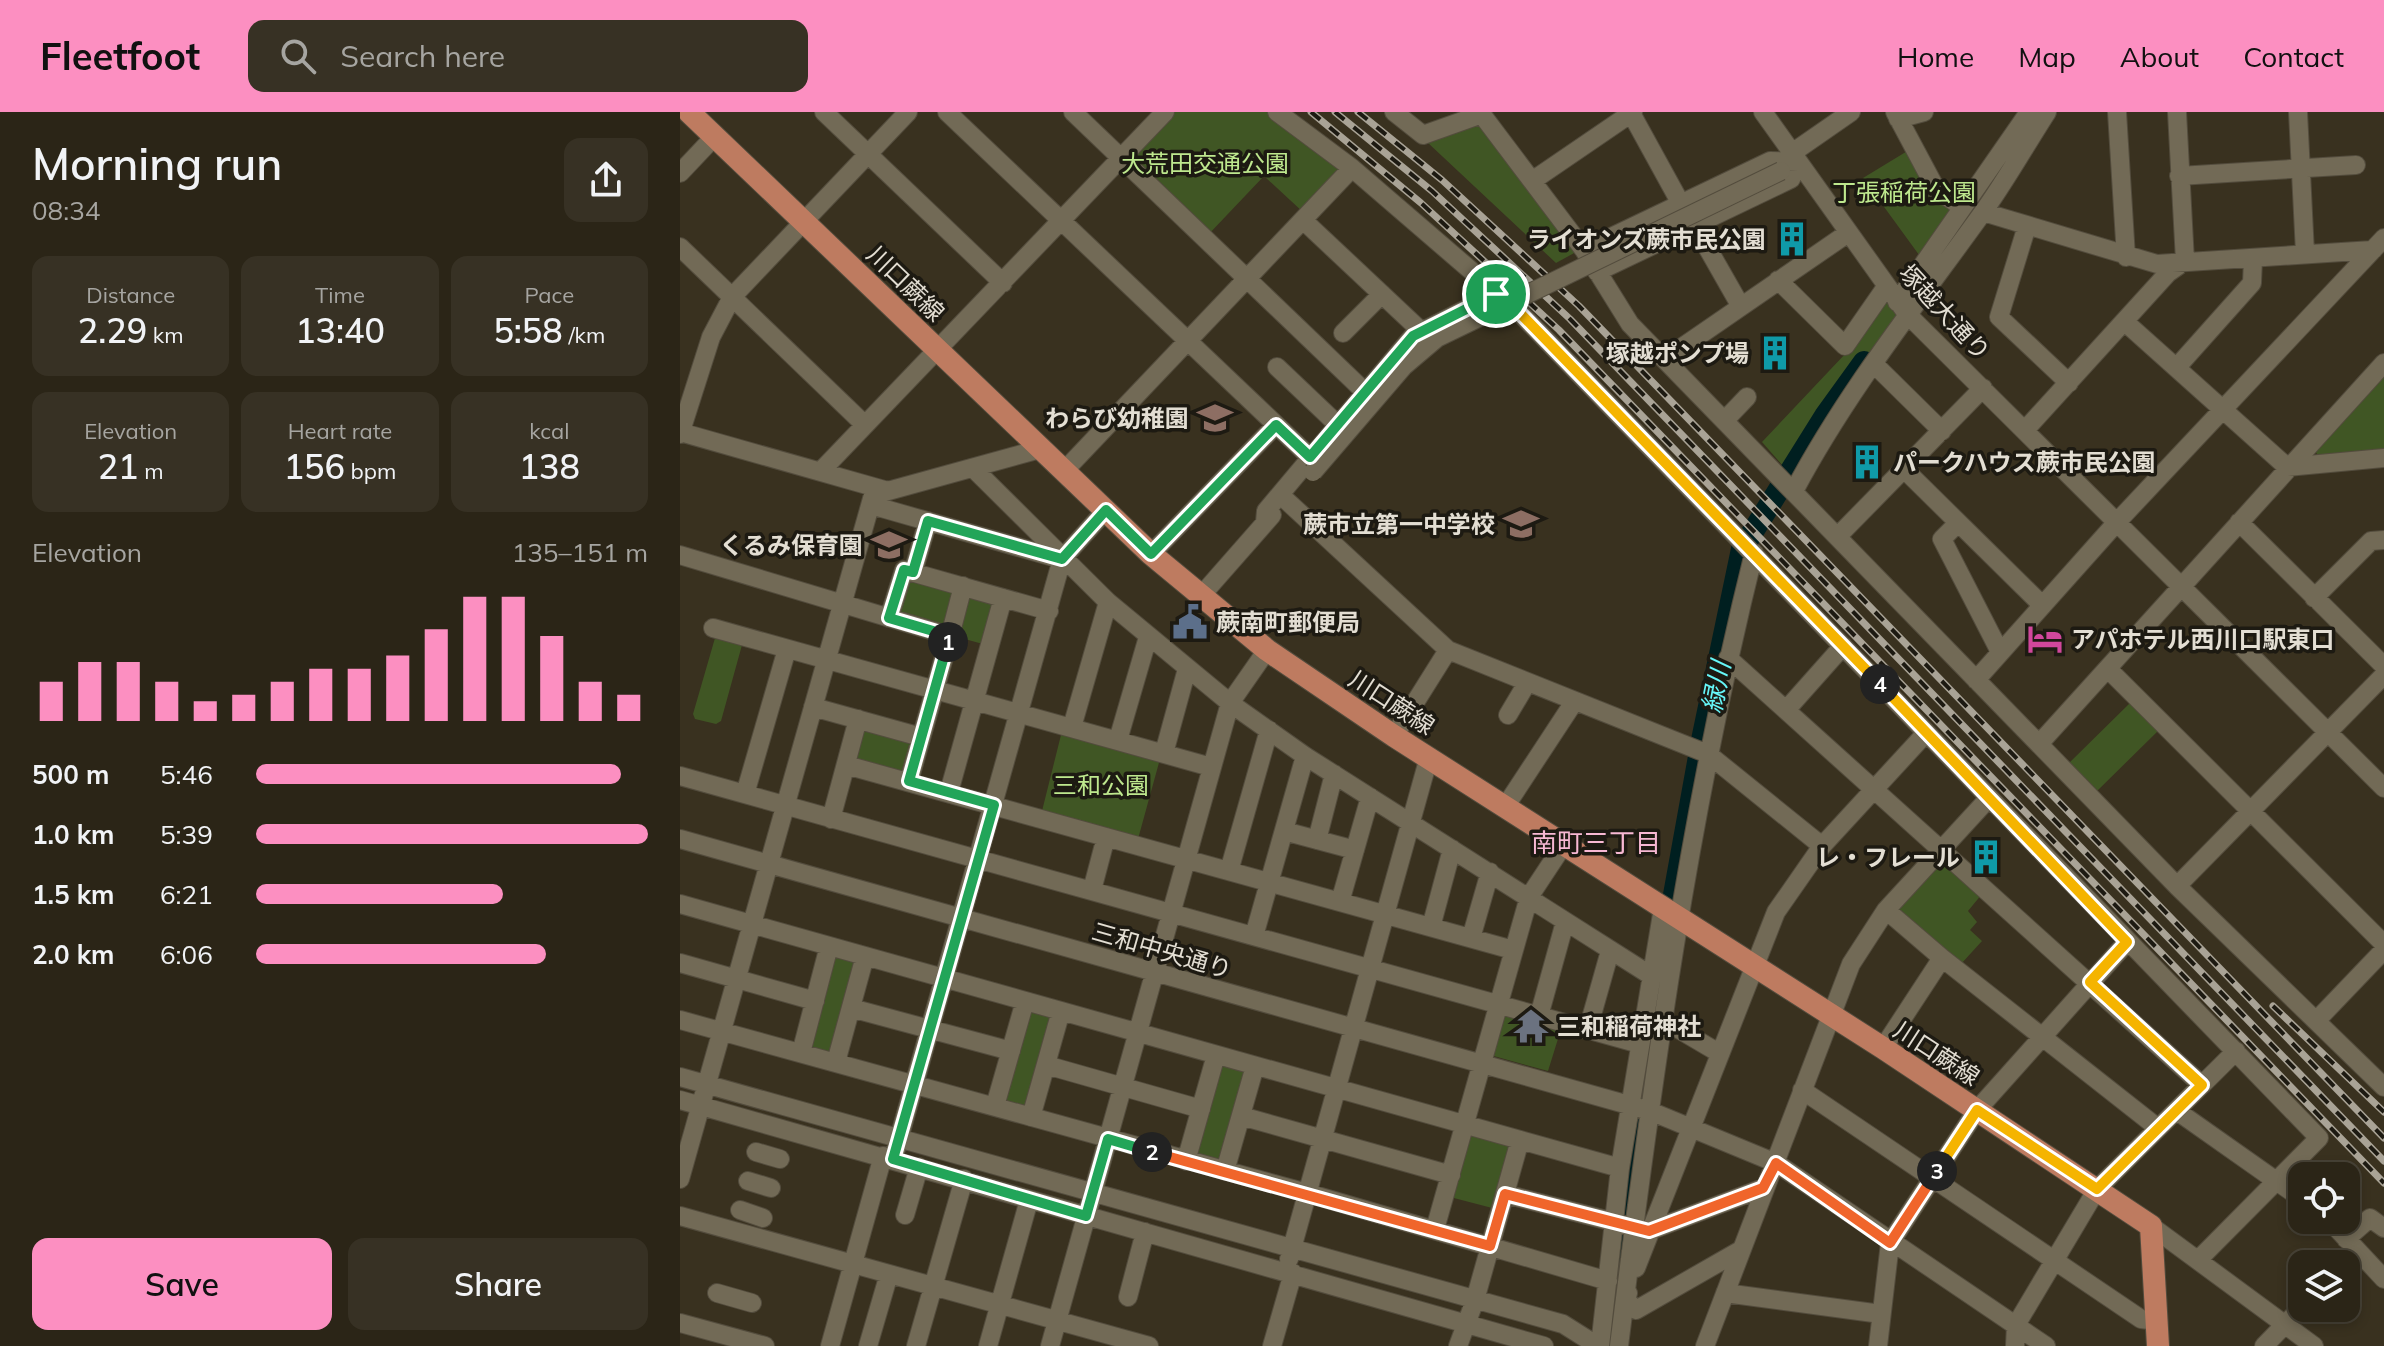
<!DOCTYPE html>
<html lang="en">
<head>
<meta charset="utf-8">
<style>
	:root { --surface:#2b2517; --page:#373124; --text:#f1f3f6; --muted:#a6a5a1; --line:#474236; --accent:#fc8fc1 }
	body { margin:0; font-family:Mulish,"Noto Sans JP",sans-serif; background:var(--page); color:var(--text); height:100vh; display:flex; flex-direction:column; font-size:30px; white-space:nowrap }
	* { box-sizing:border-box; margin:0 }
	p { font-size:26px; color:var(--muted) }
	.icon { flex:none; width:44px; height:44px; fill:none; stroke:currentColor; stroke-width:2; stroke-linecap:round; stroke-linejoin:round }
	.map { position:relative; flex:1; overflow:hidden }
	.details { display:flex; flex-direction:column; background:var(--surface); width:680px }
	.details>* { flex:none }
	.fabs { position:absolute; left:1608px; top:1050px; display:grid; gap:16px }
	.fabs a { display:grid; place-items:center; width:72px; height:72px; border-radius:16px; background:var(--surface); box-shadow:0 4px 12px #0003,0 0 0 2px var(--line); font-size:40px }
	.pin { position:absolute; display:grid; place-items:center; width:68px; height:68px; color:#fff; margin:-34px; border:4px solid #fff; border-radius:50%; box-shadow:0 2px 8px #0007 }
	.km { position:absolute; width:40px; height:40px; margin:-20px; border-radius:50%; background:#222; color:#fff; font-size:22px; line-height:40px; text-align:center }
	.round { display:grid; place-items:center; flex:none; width:84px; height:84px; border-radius:16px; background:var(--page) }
	.headline { display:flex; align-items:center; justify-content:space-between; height:136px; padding:0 32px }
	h1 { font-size:44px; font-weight:600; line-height:60px }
	.figures { display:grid; grid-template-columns:repeat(3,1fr); gap:12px; height:136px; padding:8px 32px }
	.figures div { display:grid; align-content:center; border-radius:16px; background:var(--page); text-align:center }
	.figures b { font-size:34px; font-weight:600 }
	.figures small { font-size:22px; font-weight:400 }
	.figures p { font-size:22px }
	.chart { height:224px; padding:16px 32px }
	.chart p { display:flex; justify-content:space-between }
	.chart svg { width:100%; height:144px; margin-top:8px; stroke:var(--accent); stroke-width:6 }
	.primary-button { display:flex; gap:16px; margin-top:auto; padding:16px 32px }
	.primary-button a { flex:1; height:92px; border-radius:16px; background:var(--accent); color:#111; font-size:32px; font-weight:600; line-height:92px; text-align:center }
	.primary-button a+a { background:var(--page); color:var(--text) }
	ul { padding:0 32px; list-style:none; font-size:26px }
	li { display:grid; grid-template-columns:128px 96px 1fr; align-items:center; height:60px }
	li i { height:20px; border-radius:10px; background:var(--accent) }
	header { display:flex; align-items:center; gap:48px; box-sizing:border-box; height:112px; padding:0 40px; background:var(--accent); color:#111 }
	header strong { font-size:38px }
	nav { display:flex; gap:44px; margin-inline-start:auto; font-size:28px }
	.search { width:560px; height:72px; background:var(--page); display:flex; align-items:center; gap:20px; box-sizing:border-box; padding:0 28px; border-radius:16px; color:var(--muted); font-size:30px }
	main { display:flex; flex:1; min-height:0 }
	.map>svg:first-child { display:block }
	.green { fill:#405624 }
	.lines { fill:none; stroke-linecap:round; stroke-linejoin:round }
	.river { stroke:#001f20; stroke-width:22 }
	.minor-casing { stroke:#534c3d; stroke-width:20 }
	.major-casing { stroke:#534c3d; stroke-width:24 }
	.minor { stroke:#726a56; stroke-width:18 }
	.major { stroke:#be7b60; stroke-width:22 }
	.rail-casing { stroke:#a9a396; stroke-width:7 }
	.rail { stroke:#1d1a12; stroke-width:4; stroke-dasharray:12; stroke-linecap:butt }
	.minor-bridge-casing { stroke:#534c3d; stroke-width:20; stroke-linecap:butt }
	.minor-bridge { stroke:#726a56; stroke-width:18 }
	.split-1-casing { stroke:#fff; stroke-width:16 }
	.split-2-casing { stroke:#fff; stroke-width:16 }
	.split-3-casing { stroke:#fff; stroke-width:16 }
	.split-4-casing { stroke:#fff; stroke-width:16 }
	.split-5-casing { stroke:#fff; stroke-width:16 }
	.split-1 { stroke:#22a559; stroke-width:10 }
	.split-2 { stroke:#22a559; stroke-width:10 }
	.split-3 { stroke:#f0652b; stroke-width:10 }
	.split-4 { stroke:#f5b400; stroke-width:10 }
	.split-5 { stroke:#f5b400; stroke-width:10 }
	.labels { text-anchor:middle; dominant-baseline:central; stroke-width:7; stroke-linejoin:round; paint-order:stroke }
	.park-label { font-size:24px; fill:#bee88e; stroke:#1d1a12 }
	.poi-label { font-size:24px; font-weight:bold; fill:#e3ded3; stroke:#1d1a12; text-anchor:end }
	.street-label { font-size:24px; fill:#e3ded3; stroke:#1d1a12 }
	.water-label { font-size:26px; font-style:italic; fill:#66f7f9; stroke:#1d1a12 }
	.neighbourhood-label { font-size:26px; fill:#f7b8d3; stroke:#1d1a12 }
</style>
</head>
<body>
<header>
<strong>Fleetfoot</strong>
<div class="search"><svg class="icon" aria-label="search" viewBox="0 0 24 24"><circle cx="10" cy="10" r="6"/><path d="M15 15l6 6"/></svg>Search here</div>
<nav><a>Home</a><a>Map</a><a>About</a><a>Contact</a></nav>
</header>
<main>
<section class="details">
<div class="headline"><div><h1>Morning run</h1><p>08:34</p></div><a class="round"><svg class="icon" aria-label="share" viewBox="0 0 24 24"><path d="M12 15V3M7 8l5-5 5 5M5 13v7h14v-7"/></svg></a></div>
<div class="figures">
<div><p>Distance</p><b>2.29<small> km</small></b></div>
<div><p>Time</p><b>13:40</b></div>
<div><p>Pace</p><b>5:58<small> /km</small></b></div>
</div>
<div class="figures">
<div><p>Elevation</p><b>21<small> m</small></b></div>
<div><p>Heart rate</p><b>156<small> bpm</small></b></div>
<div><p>kcal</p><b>138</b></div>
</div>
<div class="chart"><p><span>Elevation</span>135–151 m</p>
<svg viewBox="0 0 160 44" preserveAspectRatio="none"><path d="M5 44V32M15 44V26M25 44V26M35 44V32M45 44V38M55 44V36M65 44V32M75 44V28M85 44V28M95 44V24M105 44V16M115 44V6M125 44V6M135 44V18M145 44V32M155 44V36"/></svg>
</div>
<ul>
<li><b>500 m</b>5:46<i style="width:93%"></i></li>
<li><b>1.0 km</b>5:39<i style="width:100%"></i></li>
<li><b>1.5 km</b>6:21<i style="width:63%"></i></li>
<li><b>2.0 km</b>6:06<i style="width:74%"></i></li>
</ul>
<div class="primary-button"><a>Save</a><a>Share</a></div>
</section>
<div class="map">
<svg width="1704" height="1234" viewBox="0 0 1704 1234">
	<rect width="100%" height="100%" fill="#39311f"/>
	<path class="green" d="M491 0H590L666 57 624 101 584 64 527 124 446 46Z
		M799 13 896 140 876 151 747 30Z
		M1229 38 1277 95 1242 147 1183 66Z
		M1206 186 1218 203 1145 304 1111 363 1082 330 1166 241Z
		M1704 263V341L1640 347 1634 337Z
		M224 458 323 486 310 534 209 506Z
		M35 526 62 533 41 609 36 612 15 607 13 602Z
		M1450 591 1478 619 1415 681 1387 653Z
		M181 614 234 626 224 660 175 647Z
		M382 619 480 647 458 727 362 699Z
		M1258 751H1267L1302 782 1288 799 1297 810 1290 818 1302 829 1281 852 1216 795Z
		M155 845 178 851 155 941 129 937Z
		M351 898 373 903 349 995 325 990Z
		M821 901 882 914 868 959 810 943Z
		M542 953 566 959 544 1048 515 1045Z
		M788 1020 834 1033 816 1097 770 1085Z"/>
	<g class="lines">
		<path class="river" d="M988 816 1022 628 1062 437 1145 304 1184 250
			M929 1234 955 1013 972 917"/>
		<g class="minor-casing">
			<path id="minor" d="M144 0 323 171
				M267 0 630 345
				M393 0 684 279
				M597 0 672 56 838 199 1639 1026 1518 1148
				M714 0 743 23 802 2
				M800 0 904 138 950 212 1497 774 1704 975
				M1083 0 1227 202 1704 676
				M1215 0 1256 77 1282 95
				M1437 0 1446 145
				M1618 0 1625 141
				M951 1 1001 92
				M1218 7 1244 0
				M1112 41 1171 0
				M0 61 35 24
				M1499 64 1676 53
				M852 69 953 0
				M1303 100 1477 152 1693 138
				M624 109 740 218
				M1015 114 1060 193
				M1347 114 1319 205 1389 271
				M0 135 185 313
				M904 138 1090 49 1118 50
				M917 160 1111 67 1118 50
				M1098 168 1165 234 1206 175
				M1217 190 1349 0
				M1445 210 1607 355 1704 346
				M663 221 702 182
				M985 247 1168 121
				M1194 252 1262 319
				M597 255 657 312
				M1497 255 1572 171 1573 147
				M1045 308 1067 285
				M1345 318 1488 161 1505 149 1497 0
				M0 320 208 379 360 337
				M0 322 31 225 52 185 228 0
				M293 356 428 490 550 591 625 644 970 863
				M1224 357 1362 493
				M385 358 672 56
				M141 359 485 0
				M1114 379C1166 281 1236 193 1301 103 1325 70 1345 34 1367 0
				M607 389 768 538 1028 642 1142 734
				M191 393 380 447
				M585 410 586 399 733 224 816 182
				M1559 410 1704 554
				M1278 411 1262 427 1320 540
				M1158 424 1303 276
				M471 442 596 313
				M0 443 270 524 229 669
				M233 460 248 409
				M520 485 592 403
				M1634 486 1691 429 1704 428
				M209 506 224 458 369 499
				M33 516 531 655
				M270 524 283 474
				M1048 546 1522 973
				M1429 558 1704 832
				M1296 568 1437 410 1704 126
				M133 595 241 625
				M1107 597 1163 534
				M828 603 847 571
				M392 615 428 490
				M714 624 768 538
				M438 628 468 525
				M1359 632 1704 251
				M484 641 507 557
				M166 653 833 838
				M0 664 960 932
				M269 680 323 486
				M65 682 107 537
				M825 695 894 590
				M151 707 178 607
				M604 719 675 738
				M0 727 970 999 1096 1051 1366 1234
				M637 728 654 662
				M549 759 589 618
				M1497 774 1704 563
				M412 778 426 725
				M660 790 690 685
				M0 792 940 1056
				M1206 798 1262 846 1478 1016
				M751 815 772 737
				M574 824 625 644
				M791 826 810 760
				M0 851 135 889
				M171 896 331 939
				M859 904 885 810
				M0 908 627 1081 928 1169
				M983 908 1039 941
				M1637 908 1704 838
				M908 917 930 839
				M1203 936 1262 846
				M121 941 149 834
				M156 950 185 844
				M366 953 521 997
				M0 965 883 1212 918 1234
				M1122 978 1461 1207 1477 1209
				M0 988 864 1234
				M315 994 345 889
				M1497 999 1622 1087
				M561 1004 771 1063
				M351 1005 381 899
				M216 1037 382 447 426 398
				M76 1040 100 1047
				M506 1049 536 943
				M545 1059 575 954
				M0 1067 195 376
				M68 1069 91 1076
				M825 1082 969 1119 1083 1076
				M60 1098 83 1106
				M225 1103 239 1055
				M0 1104 469 1234
				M1649 1108 1704 1167
				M1471 1114 1634 1234
				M755 1117 849 785 884 732
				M1666 1127 1690 1106 1704 1116
				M609 1147 749 645
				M956 1156 1096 800 1142 734 1246 621
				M37 1181 72 1191
				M948 1181 946 1188 956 1198 1059 1139
				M1045 1181 1201 1202
				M448 1185 465 1120
				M0 1211 85 1234
				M150 1234 203 1044
				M188 1234 209 1162
				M236 1234 284 1067
				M308 1234 349 1088
				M370 1234 550 591 587 538
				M592 1234 613 1161
				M778 1234 795 1188 840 1028
				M920 1234 940 1056 983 796
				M939 1234C972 968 1009 702 1074 441
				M1025 1234 1171 852 1206 798 1308 687
				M1198 1234 1210 1131 1297 998 1447 830
				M1335 1234 1336 1213 1417 1077 1556 939
				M1584 1234 1622 1195"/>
		</g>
		<g class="major-casing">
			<path id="major" d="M9 0 471 442 587 538 714 624 1203 936 1471 1114 1478 1234"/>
		</g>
		<use href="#minor" class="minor"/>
		<use href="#major" class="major"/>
		<g class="rail-casing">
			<path id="rail" d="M631 0 741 91 879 218 1704 1071
				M655 0 752 79 890 207 1704 1049
				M678 0 762 68 899 194 1704 1026
				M1593 894 1704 1000"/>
		</g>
		<use href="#rail" class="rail"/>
		<g class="minor-bridge-casing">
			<path id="minor-bridge" d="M633 360 724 254 757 226 1101 59"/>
		</g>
		<use href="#minor-bridge" class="minor-bridge"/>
	</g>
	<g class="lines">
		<g class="split-1-casing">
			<path id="split-1" d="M268 530 270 524 209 506 224 458 233 460 248 409 382 447 426 398 471 442 596 313 630 345 733 224 816 182"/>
		</g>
		<g class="split-2-casing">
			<path id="split-2" d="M268 530 229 669 314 693 213 1047 406 1104 428 1027 472 1040"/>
		</g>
		<g class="split-3-casing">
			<path id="split-3" d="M472 1040 810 1134 825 1082 969 1119 1083 1076 1096 1051 1210 1131 1257 1059"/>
		</g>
		<g class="split-4-casing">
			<path id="split-4" d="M1200 572 1447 830 1410 870 1522 973 1417 1077 1297 998 1257 1059"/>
		</g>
		<g class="split-5-casing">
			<path id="split-5" d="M816 182 838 199 1200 572"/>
		</g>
		<use href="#split-1" class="split-1"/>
		<use href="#split-2" class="split-2"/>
		<use href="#split-3" class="split-3"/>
		<use href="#split-4" class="split-4"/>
		<use href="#split-5" class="split-5"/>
	</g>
	<defs>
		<g id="building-bare" transform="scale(2.76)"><path d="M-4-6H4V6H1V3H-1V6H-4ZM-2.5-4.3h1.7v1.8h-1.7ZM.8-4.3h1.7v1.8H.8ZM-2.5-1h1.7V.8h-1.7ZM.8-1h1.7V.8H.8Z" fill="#0f9aa8" stroke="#1d1a12" stroke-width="2.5" paint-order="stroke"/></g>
		<g id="school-bare" transform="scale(2.76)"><path d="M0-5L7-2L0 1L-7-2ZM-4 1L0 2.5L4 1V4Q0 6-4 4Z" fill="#8d6e63" stroke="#1d1a12" stroke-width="2.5" paint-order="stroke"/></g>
		<g id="civic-bare" transform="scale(2.76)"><path d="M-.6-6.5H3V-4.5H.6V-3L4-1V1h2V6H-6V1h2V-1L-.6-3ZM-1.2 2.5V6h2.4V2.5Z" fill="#5c6f8a" stroke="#1d1a12" stroke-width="2.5" paint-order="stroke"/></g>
		<g id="hotel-bare" transform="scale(2.76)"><path d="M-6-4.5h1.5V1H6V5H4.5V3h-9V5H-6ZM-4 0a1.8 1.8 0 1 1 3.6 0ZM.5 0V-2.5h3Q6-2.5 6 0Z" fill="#d1479c" stroke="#1d1a12" stroke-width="2.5" paint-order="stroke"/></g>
		<g id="temple-bare" transform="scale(2.76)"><path d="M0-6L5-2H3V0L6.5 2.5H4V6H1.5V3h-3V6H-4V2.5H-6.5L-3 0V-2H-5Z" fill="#6b7280" stroke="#1d1a12" stroke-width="2.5" paint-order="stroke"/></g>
	</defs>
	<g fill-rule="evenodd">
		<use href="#building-bare" x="1112" y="127"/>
		<use href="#building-bare" x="1095" y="241"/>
		<use href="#school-bare" x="535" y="306"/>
		<use href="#building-bare" x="1187" y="350"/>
		<use href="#school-bare" x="841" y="412"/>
		<use href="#school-bare" x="209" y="433"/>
		<use href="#civic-bare" x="510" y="510"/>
		<use href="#hotel-bare" x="1365" y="527"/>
		<use href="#building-bare" x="1306" y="745"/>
		<use href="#temple-bare" x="851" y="914"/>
	</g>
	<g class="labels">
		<g class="park-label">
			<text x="525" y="51">大荒田交通公園</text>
			<text x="1224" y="80">丁張稲荷公園</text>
			<text x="421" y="673">三和公園</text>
		</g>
		<g class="poi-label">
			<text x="1086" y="127">ライオンズ蕨市民公園</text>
			<text x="1069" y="241">塚越ポンプ場</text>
			<text x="509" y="306">わらび幼稚園</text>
			<text x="1213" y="350" text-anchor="start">パークハウス蕨市民公園</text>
			<text x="815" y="412">蕨市立第一中学校</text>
			<text x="183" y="433">くるみ保育園</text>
			<text x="536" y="510" text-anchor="start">蕨南町郵便局</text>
			<text x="1391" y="527" text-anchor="start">アパホテル西川口駅東口</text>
			<text x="1280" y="745">レ・フレール</text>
			<text x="877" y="914" text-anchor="start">三和稲荷神社</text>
		</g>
		<g class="street-label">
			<text transform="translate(226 171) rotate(44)">川口蕨線</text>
			<text transform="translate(1265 200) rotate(47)">塚越大通り</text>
			<text transform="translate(712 590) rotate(33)">川口蕨線</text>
			<text transform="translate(482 838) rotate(16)">三和中央通り</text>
			<text transform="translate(1257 941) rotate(33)">川口蕨線</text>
		</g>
		<g class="water-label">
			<text transform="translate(1036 575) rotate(-79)">緑川</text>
		</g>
		<g class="neighbourhood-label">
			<text x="916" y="730">南町三丁目</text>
		</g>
	</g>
</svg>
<div class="fabs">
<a><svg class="icon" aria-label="locate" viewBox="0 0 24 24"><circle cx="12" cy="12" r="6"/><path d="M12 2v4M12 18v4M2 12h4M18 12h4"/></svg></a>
<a><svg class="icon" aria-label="layers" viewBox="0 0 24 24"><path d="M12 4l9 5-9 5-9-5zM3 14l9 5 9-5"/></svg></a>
</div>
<div class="pin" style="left:816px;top:182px;background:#1e9e55"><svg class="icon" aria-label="arrive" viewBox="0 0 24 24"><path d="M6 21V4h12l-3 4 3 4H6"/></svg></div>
<b class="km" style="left:268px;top:530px">1</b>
<b class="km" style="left:472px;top:1040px">2</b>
<b class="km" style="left:1257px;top:1059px">3</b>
<b class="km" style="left:1200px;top:572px">4</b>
</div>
</main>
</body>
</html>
